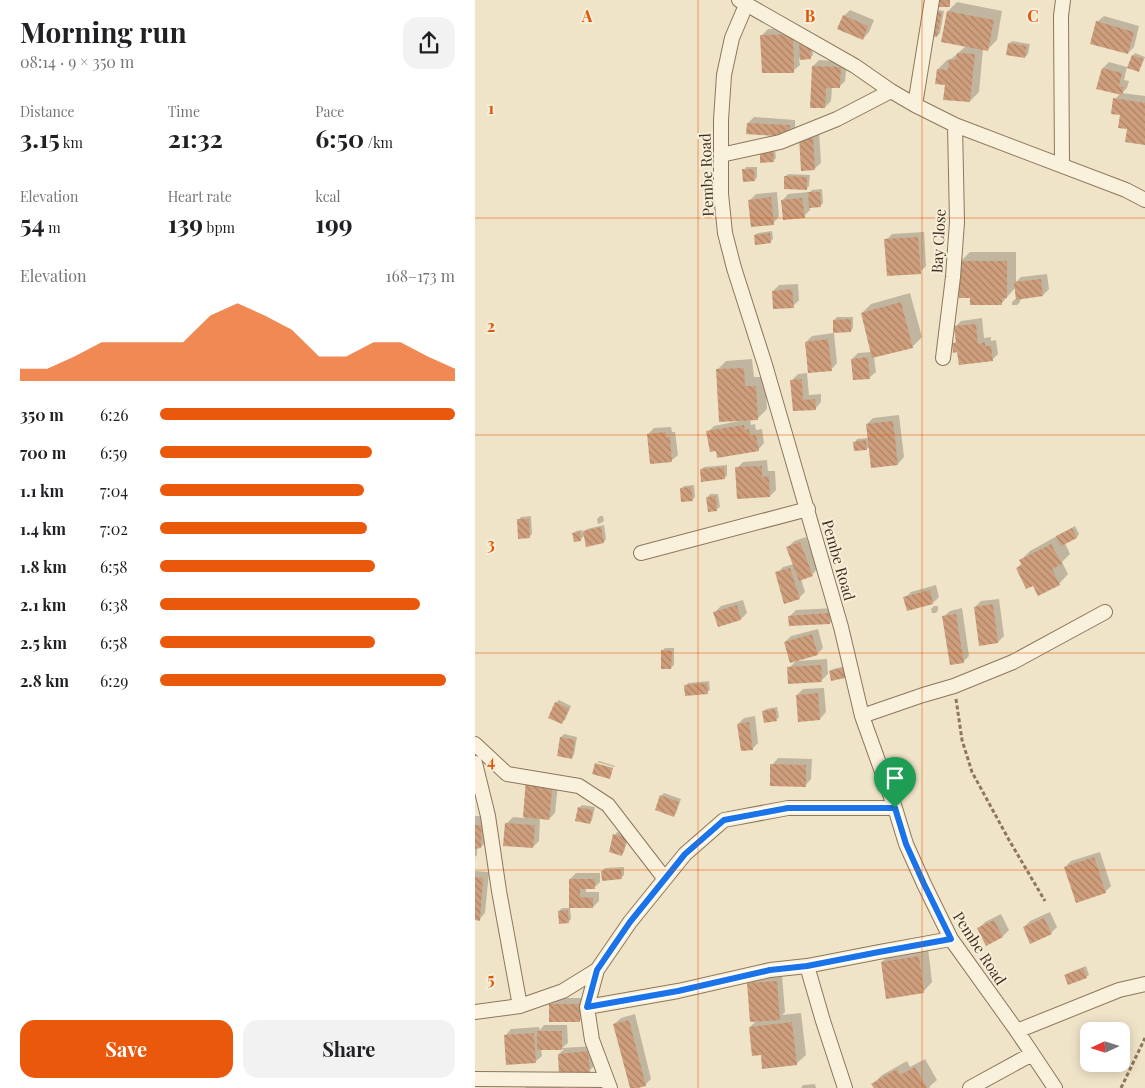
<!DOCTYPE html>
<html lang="en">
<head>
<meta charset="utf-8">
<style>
	:root { --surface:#fff; --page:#f2f2f2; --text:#202124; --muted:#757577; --accent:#ea580c }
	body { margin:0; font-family:"Playfair Display",serif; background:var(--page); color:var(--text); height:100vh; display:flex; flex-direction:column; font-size:19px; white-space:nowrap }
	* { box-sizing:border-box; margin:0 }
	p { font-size:16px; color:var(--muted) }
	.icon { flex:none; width:28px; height:28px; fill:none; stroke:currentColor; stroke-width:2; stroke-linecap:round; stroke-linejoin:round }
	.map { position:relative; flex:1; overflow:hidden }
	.details { display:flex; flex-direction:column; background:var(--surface); width:475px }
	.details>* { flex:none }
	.needle { width:32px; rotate:266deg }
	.tools { position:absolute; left:605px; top:1022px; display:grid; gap:10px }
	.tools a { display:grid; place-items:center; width:50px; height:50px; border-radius:10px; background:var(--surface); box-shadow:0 2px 12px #0003; font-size:25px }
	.pin { position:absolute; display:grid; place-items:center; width:42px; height:42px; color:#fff; margin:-51px -21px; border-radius:50% 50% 50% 0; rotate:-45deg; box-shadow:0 0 5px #0007 }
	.pin .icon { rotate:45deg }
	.round { display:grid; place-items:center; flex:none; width:52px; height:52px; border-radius:15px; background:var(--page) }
	.headline { display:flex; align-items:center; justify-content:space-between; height:85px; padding:0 20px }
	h1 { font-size:28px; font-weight:700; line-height:38px }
	.metrics { display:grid; grid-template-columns:repeat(3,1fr); gap:8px; height:85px; padding:5px 20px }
	.metrics div { display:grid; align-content:center }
	.metrics b { font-size:25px; font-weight:700 }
	.metrics small { font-size:14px; font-weight:400 }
	.metrics p { font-size:14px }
	.chart { height:140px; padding:10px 20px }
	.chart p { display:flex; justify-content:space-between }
	.chart svg { width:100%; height:90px; margin-top:5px; fill:var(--accent); opacity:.7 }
	.button { display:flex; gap:10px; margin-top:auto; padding:10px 20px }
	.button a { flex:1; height:58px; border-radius:15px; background:var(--accent); color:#fff; font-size:20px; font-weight:700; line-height:58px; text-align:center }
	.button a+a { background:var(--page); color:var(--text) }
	ul { padding:0 20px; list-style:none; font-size:16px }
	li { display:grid; grid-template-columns:80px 60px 1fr; align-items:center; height:38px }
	li i { height:12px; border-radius:6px; background:var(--accent) }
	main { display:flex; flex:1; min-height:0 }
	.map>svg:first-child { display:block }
	.shadow { fill:#0003 }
	.building { fill:url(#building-back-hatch) }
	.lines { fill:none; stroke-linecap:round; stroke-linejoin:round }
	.minor-casing { stroke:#8d765c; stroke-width:16 }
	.path { stroke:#8d765c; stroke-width:3; stroke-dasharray:4 2.5; stroke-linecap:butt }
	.minor { stroke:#faf1dc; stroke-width:14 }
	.route-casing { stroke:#fff; stroke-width:10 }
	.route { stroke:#1a73e8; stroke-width:6 }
	.grid { fill:none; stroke:#df570d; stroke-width:1; stroke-opacity:0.55 }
	.labels { text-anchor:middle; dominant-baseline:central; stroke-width:4; stroke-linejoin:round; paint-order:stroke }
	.street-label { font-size:15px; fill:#3d2e20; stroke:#f7eed8 }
	.grid-label { font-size:16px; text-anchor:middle; font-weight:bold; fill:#df570d; stroke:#f7eed8; stroke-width:4; stroke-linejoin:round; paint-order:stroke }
</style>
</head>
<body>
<main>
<section class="details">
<div class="headline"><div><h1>Morning run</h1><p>08:14 · 9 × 350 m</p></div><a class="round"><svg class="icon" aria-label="share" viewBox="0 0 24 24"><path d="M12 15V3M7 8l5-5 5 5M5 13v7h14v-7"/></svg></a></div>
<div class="metrics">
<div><p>Distance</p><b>3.15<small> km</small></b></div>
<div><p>Time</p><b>21:32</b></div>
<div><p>Pace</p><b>6:50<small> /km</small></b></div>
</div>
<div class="metrics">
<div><p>Elevation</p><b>54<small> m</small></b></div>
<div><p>Heart rate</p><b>139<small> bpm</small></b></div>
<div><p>kcal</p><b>199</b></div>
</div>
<div class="chart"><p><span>Elevation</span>168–173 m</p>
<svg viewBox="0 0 160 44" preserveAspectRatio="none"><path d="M0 44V38L10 38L20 32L30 25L40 25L50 25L60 25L70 12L80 6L90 12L100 19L110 32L120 32L130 25L140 25L150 32L160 38V44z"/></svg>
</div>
<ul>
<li><b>350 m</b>6:26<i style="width:100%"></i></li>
<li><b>700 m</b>6:59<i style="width:72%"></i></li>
<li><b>1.1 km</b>7:04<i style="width:69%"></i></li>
<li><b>1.4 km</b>7:02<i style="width:70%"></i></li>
<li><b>1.8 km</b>6:58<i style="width:73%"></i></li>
<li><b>2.1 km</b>6:38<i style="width:88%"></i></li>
<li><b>2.5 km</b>6:58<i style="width:73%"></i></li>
<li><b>2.8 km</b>6:29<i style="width:97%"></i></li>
</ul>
<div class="button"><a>Save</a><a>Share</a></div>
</section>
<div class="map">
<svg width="670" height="1088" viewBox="0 0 670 1088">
	<defs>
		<pattern id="building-back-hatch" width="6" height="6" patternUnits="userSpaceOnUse" patternTransform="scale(1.25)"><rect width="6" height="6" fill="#cf9f7d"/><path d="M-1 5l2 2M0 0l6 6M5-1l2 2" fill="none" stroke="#a98266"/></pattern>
	</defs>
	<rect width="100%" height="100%" fill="#f0e4c8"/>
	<path class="shadow" d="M482 2 527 11 522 40 512 50 508 49 504 92 495 101 471 84 463 69 472 60H475L491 46 473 11Z
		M375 10 399 20 394 32 388 39 369 16Z
		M464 10 469 11 465 33 462 36 461 13Z
		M629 16 664 26 659 47 653 53 622 22Z
		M323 28 324 45 328 41 337 40 338 55 335 58 324 59 325 65 318 71 287 35 293 29Z
		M537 41 555 44 553 54 550 57 534 44Z
		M660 53 670 57 666 67 663 70 658 56Z
		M344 60 372 62 370 81 364 87H357L356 101 350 107 338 66Z
		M634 62 652 67 649 80 654 81 652 88 647 93 670 96V144L653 128 646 114 640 99 645 94 628 68Z
		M279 117 320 120V129L313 135 273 123Z
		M344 131 346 163 339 169 325 138Z
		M300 150 301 158 298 161 286 154 289 151Z
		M271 167H282V177L280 180 269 170Z
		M313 174 335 175 334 186 332 188 310 177Z
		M347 189 348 203 345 206H335V210L329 216 307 201 313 194 333 192V194L337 190Z
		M302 192 304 217 298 223 275 200 281 194Z
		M297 231 298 239 295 242 280 235 283 233Z
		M449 232 451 266 445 272 411 240 417 234Z
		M495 252H541V282L546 277 572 274 574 289 568 295 545 298V302L542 305H537V302L540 299H542L541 287 526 304 496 297 485 262Z
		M323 284 324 300 318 306 298 291 304 285Z
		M435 293 447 337 437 347 399 357 401 372 394 378 377 359 383 353 397 352 387 313 396 304Z
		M362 317H378V328L376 331 359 320Z
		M507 318 509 338 516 337V341L521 340 523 354 517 360 478 344 482 340 480 327 486 321Z
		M359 333 362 363 356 370 331 342 337 336Z
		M277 359 279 377H290L292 409 283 418 275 419 276 425 280 424 281 430 287 429 289 443 283 450H242L233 432 239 426 264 421 242 370 251 361Z
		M332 373 334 395 346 394V402L340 409 319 410 317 380 323 374Z
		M424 415 429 457 423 464 395 446 392 449 380 442 382 439 394 438 392 424 398 418Z
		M196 427 197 432H200L203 455 196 461 173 434 179 428Z
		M292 460 293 471H300L301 490 295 496 262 468 268 462Z
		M252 465V475L250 478 226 470 229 467Z
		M219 485 220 497 217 500 206 489 209 486Z
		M235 494H243L245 507 242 509 233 497Z
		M56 516 57 534 54 537 43 520 46 517Z
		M125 516H128L129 521 126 523 123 524 122 519Z
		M129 525 131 539 129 542 110 535 106 539 98 534 101 531 107 530 108 533 112 529Z
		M600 526 604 534 602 537 590 543 595 554 587 562 593 574 584 584H559L542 568 547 563 546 560 555 551Z
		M331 537 343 568 337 575 326 579 330 592 324 598 302 573 308 567 319 564 313 547 319 541Z
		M461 585 464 597 458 603 433 609 430 598 436 592Z
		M524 599 529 636 523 642 500 607 506 601Z
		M268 600 272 613 266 619 244 625 240 612 246 606Z
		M459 606H463V610L461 613H457L456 609Z
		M360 608 361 617 355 623 315 616 321 610Z
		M487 608 494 656 488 662 468 617 475 611Z
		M343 629 348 648 342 654 310 642 316 636Z
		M190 648H199V665L196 668 187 651Z
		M352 659 353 674 347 680 314 668 321 661Z
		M371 666 372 674 370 677 355 671 358 669Z
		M234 681 235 690 232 692 211 686 213 683Z
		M349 688 351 712 345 719 322 695 328 689Z
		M84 700 96 706 90 720 87 722 81 703Z
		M302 707 304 717 302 719 288 712 291 709Z
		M280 716 283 743 277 749 263 724 269 718Z
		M89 734 102 737 99 755 96 758 83 755 86 737Z
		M303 758 337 759 336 779 330 786 297 765Z
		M124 761 140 766 139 767 122 762Z
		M59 773 84 775 80 813 74 819 65 818 64 841 58 847 32 823 38 817 49 818 53 779Z
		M189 793 206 799 201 813 198 815 186 796Z
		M107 805 120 807 117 820 115 823 105 807Z
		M0 816H15V838L6 847H2V855L0 857Z
		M142 832 154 836 149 852 147 854 140 835Z
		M625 852 636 886 630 892 590 867 596 861Z
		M149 867V875L147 877 127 871 130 868Z
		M0 871 14 872 10 913 4 920 0 919Z
		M101 873H125V882L119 888H111V892H124V901L118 907 95 906 96 919 93 922 84 911 87 908H95V879Z
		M575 912 582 927 576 933 549 927 555 921Z
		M526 914 534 930 528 936 512 944 504 928 510 922Z
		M453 948 457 982 448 992 407 962 416 953Z
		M611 966 614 975 611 977 591 975 593 973Z
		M307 975 310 1012 307 1015 326 1013 331 1055 321 1064 287 1053 275 1027 282 1020 273 984 279 977Z
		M82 998H110V1015L104 1021 76 1004Z
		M160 1014 176 1079 170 1085 156 1088 139 1024 146 1018Z
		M69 1025H92L93 1043 87 1048 119 1046 120 1065 114 1071 84 1054 89 1049H66L67 1056 60 1062 30 1036 36 1029 64 1027 65 1030Z
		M450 1059 462 1080 454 1087 455 1088H400L398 1084 407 1075 432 1061 435 1067Z
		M87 1078 88 1088H50L53 1085Z
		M340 1084 341 1088H326L328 1085Z"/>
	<path class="building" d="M464 0H475V7H464Z
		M472 11 519 20 513 51 466 42Z
		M460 12 467 13 462 37 455 36Z
		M368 15 393 26 388 40 362 29Z
		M621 21 659 32 653 54 615 44Z
		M318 34 319 73H287L285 35Z
		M335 42 336 59 325 60 324 43Z
		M533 43 552 46 550 58 531 55Z
		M482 53 500 54 495 102 468 100 470 85 460 84 462 69 473 70 474 59 481 60Z
		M657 55 668 59 664 72 652 68Z
		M337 66 366 67 365 88H351L350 108H335Z
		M627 68 647 73 644 86 649 87 647 95 621 89Z
		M638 98 670 103V145L650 142 652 129 643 128 645 115 636 114Z
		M272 123 315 125 314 137 271 134Z
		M338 136 340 170 326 171 324 137Z
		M298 152 299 162 285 163V153Z
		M267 169H279L280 181 268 182Z
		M309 176 332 177V190L309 189Z
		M333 192H345L346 207 334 208Z
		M296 197 299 225 276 227 273 200Z
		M327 198 330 218 308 220 306 200Z
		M295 233 296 243 280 245 279 235Z
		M443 237 446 274 412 276 409 239Z
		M484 261H532V298H527V305H495V298H484Z
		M566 279 568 296 541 300 539 282Z
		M317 289 319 308 298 309 297 291Z
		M426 302 438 348 397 358 386 313Z
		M376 319V332L358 333V320Z
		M501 324 503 344 510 342V346H516L518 361 484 365 482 352 478 353 477 343H481L479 326Z
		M353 339 357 371 333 373 330 342Z
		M393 357 395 379 378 380 376 359Z
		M269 368 270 386H281L283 420 244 422 241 369Z
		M327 379 328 400 340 399 341 410 318 411 315 380Z
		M418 421 423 465 396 468 391 424Z
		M269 425 270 430 274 429 275 436 281 435 284 451 242 458 241 451 235 452 231 431Z
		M191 432V437H195L197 462 175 464 172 434Z
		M391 440 392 450 379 451 378 442Z
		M287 466V477L294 476 295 497 262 499 260 467Z
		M249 467 250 479 226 482 225 469Z
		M216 487 218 501 206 502 205 488Z
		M241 496 242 511 233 512 231 497Z
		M42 519H54L55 538 43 539Z
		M126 527 129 543 111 547 108 531Z
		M597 528 602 538 586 546 581 536Z
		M105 532 106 541 99 542 97 533Z
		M325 542 338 576 324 581 311 547Z
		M576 544 587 564 577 569 585 585 563 596 558 586 551 589 541 568 547 565 544 560Z
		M315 568 325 599 309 604 300 572Z
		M455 590 458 604 432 611 428 597Z
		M518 604 523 643 504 646 499 607Z
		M262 605 266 620 243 627 238 612Z
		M354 613 355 624 314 626 313 616Z
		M481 614 489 663 475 665 467 616Z
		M337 634 343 655 315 663 309 642Z
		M186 650 197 651 196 669H186Z
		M346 665 347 682 313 684 312 667Z
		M368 668 370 678 356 681 354 671Z
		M232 683 233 694 210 696 209 685Z
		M343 693 345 720 323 722 321 695Z
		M80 702 94 709 87 724 73 718Z
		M300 709 302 721 289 723 287 711Z
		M274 722 278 750 266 751 262 724Z
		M85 737 100 740 97 759 82 756Z
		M120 763 138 768 135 779 117 774Z
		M295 764 331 765V787L295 786Z
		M51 778 78 781 74 820 48 817Z
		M185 795 204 802 199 817 180 810Z
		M103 807 118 810 115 824 100 821Z
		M30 823 60 825 58 848 28 846Z
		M0 825H7L6 848 0 849Z
		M138 834 152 838 147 856 134 852Z
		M619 857 631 893 601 903 589 867Z
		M146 869 147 879 127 881 126 871Z
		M0 877 8 878 5 921 0 920Z
		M94 879H120V889H105V897L118 898V908H94Z
		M93 910 94 923 84 924 83 911Z
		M569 918 577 934 555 944 548 927Z
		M519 920 528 937 511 946 502 928Z
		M444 956 449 993 411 999 406 962Z
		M608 968 612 978 593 985 589 975Z
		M302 981 305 1020 275 1022 272 983Z
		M74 1004H105V1022H74Z
		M154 1020 171 1086 163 1088H155L138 1024Z
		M317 1022 322 1065 287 1069 286 1055 277 1056 274 1027Z
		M62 1031H87V1050H62Z
		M59 1033 61 1063 31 1065 29 1035Z
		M113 1051 115 1072 84 1075 83 1054Z
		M440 1067 452 1088H399L396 1084 422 1069 425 1075Z"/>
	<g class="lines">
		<g class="minor-casing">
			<path id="minor" d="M264 0 380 66 416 91 440 105 480 125 651 190 670 200
				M271 5 257 38 249 75 246 120V194L250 233 259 268 290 365 366 627 387 716 420 808 431 844 449 884 476 939 542 1031 580 1088
				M440 105 457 0
				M246 155 305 142 362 119 416 91
				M587 164 586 16 588 0
				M468 358 478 277 482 222 480 125
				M166 553 333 509
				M387 716 448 695 479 686 538 662 630 612
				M0 744 32 774 104 786 133 805 190 879
				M0 763 13 816 24 891 45 1006
				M332 966 348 1021 370 1088
				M112 1007 203 991 295 970 332 966 404 952 476 939
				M0 1012 45 1006 88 991 122 970
				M542 1031 644 990 670 984
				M0 1079 132 1080
				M135 1088 117 1040 112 1007 122 970 155 922 210 854 249 820 313 808H420
				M495 1088 557 1054"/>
		</g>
		<path class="path" d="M481 699 487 740 497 772 534 840 570 901
			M646 1088 670 1038"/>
		<use href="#minor" class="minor"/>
	</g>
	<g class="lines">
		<g class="route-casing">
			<path id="route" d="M313 808H420L431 844 449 884 476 939 404 952 332 966 295 970 203 991 112 1007 122 970 155 922 210 854 249 820Z"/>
		</g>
		<use href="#route" class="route"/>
	</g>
	<path class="grid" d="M223 0V1088M447 0V1088M0 218H670M0 435H670M0 653H670M0 870H670"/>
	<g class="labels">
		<g class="street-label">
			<text transform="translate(231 175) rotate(-92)">Pembe Road</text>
			<text transform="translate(463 241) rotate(-87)">Bay Close</text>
			<text transform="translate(364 560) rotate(74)">Pembe Road</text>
			<text transform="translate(505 948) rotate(57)">Pembe Road</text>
		</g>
	</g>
	<g class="grid-label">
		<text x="112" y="22">A</text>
		<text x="335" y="22">B</text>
		<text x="558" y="22">C</text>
		<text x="16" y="114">1</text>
		<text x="16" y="332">2</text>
		<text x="16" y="550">3</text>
		<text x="16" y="767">4</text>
		<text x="16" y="985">5</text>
	</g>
</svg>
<div class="tools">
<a><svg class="needle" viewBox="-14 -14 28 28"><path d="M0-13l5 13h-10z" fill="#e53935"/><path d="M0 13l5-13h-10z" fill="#757577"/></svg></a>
</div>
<div class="pin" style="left:420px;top:808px;background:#1e9e55"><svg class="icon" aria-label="arrive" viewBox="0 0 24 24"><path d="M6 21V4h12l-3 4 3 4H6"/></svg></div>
</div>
</main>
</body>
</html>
